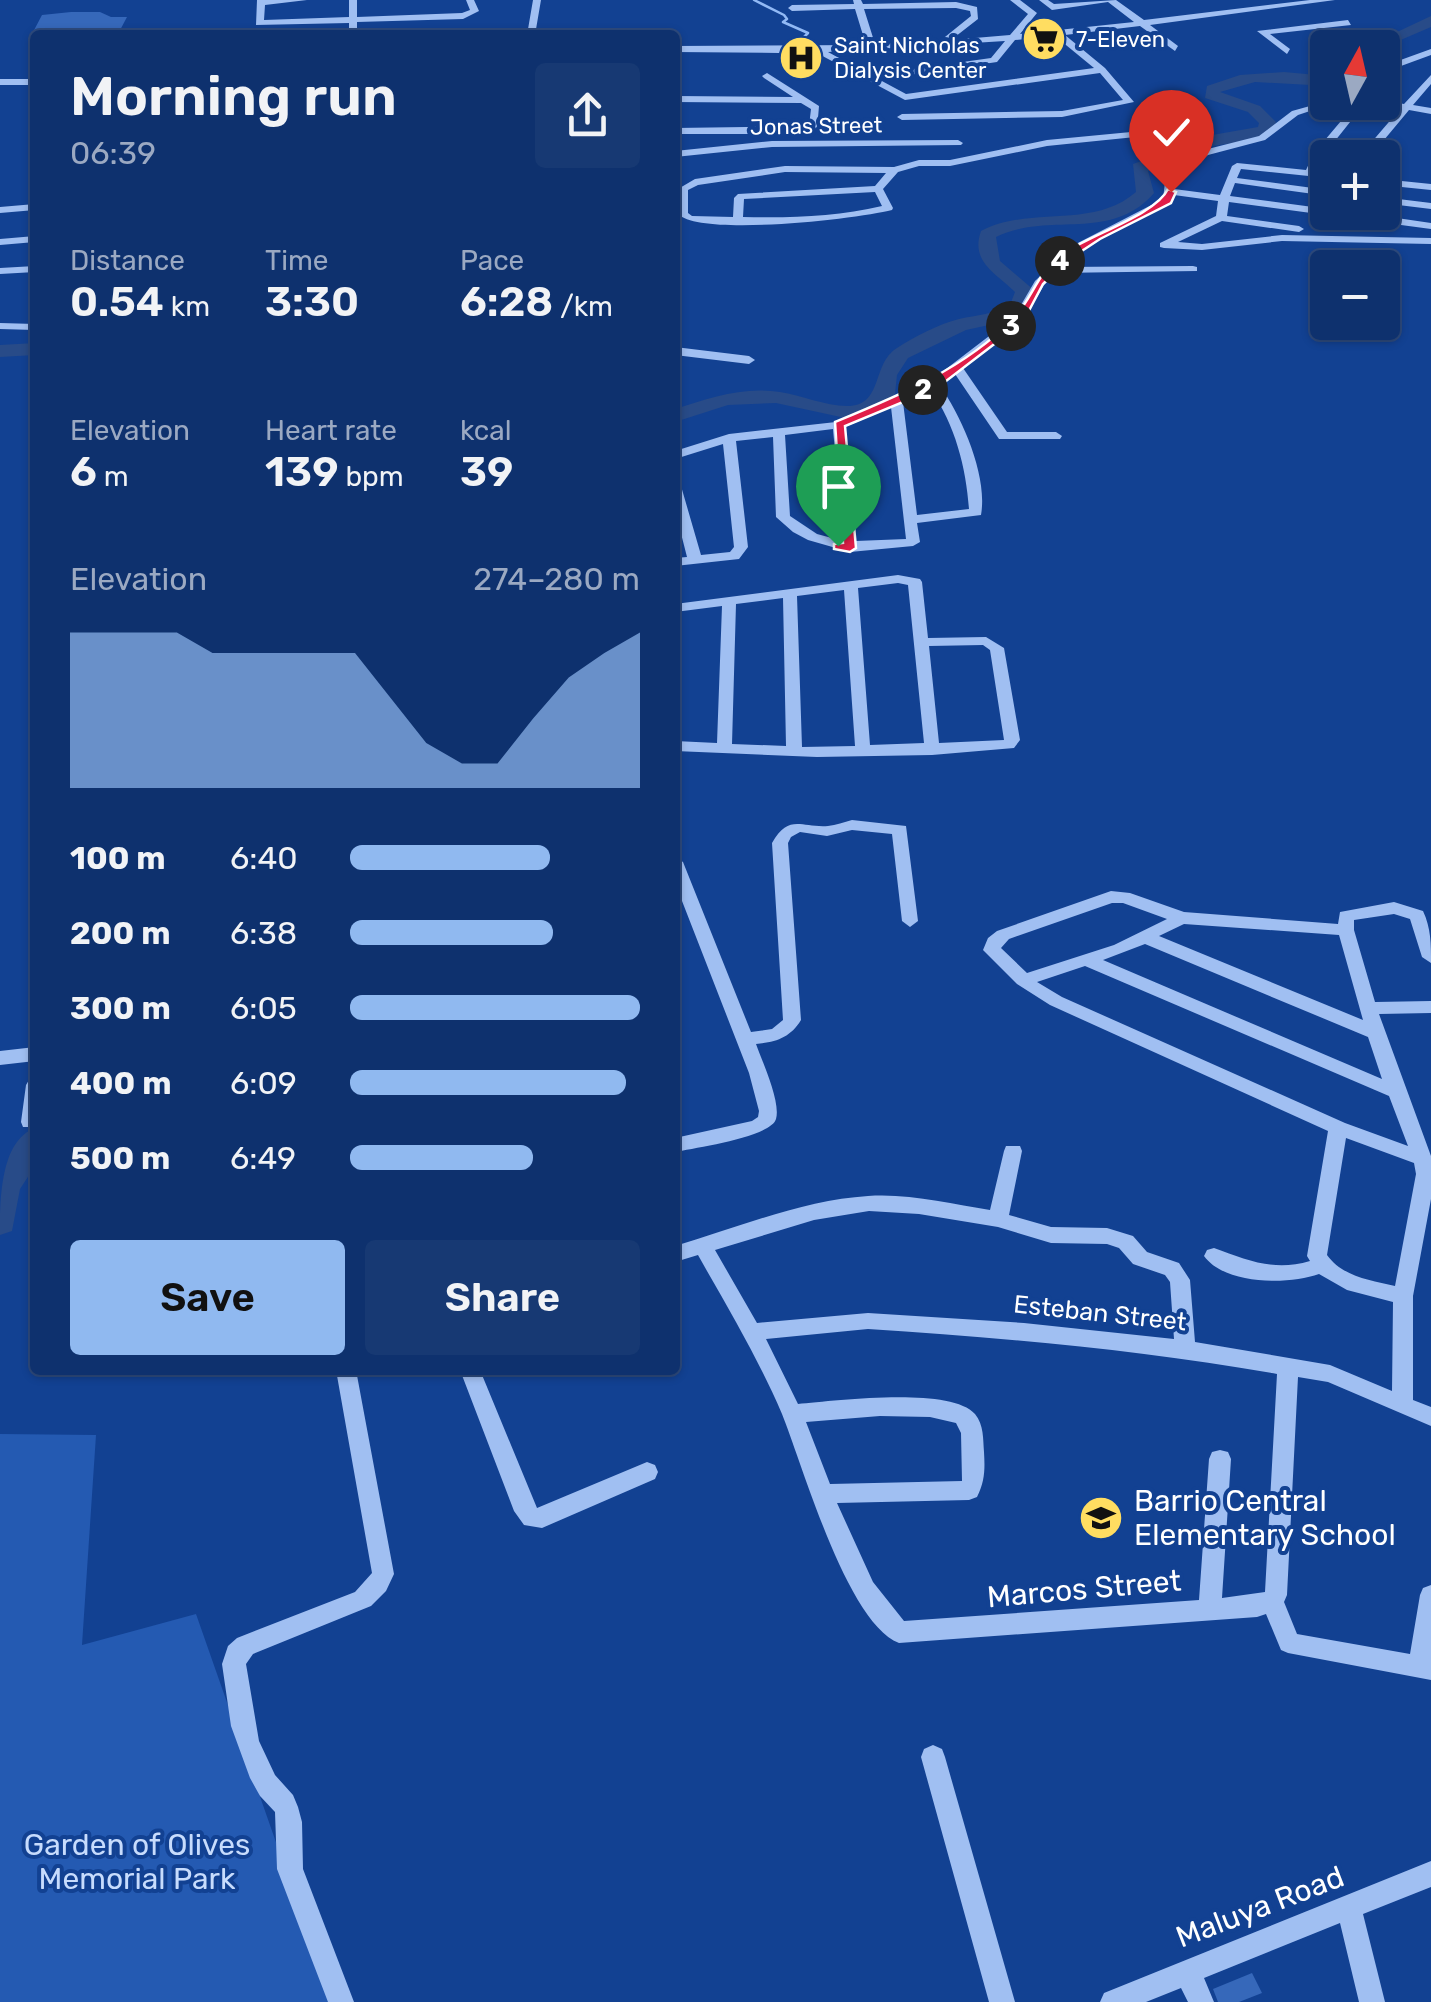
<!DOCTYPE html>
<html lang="en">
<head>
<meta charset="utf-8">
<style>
	:root { --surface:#0e316e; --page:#173973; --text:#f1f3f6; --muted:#9ba9c2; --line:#2e4c81; --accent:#90b9f0 }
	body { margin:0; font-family:Rubik,sans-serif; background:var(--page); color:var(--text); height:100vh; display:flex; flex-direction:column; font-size:38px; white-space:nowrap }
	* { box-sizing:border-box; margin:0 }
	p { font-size:32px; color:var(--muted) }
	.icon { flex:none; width:55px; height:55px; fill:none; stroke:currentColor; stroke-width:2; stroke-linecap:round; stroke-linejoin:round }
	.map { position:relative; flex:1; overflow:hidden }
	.sheet { position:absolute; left:30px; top:30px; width:650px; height:1345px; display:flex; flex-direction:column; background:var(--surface); border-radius:10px; box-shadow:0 2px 8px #0004,0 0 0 2px var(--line) }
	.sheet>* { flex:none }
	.needle { width:65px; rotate:8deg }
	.controls { position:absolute; left:1310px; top:30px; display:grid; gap:20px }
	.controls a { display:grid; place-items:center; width:90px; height:90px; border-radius:10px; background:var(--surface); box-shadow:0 2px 8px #0004,0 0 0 2px var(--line); font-size:50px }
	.pin { position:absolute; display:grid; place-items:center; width:85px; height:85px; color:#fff; margin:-102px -42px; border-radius:50% 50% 50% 0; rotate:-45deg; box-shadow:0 0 10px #0007 }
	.pin .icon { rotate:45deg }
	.km { position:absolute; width:50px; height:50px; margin:-25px; border-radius:50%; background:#222; color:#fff; font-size:28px; line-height:50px; text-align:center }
	.round { display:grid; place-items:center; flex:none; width:105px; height:105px; border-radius:10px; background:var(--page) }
	.headline { display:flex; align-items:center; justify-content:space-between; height:170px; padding:0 40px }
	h1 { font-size:55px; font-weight:600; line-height:75px }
	.stats { display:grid; grid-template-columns:repeat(3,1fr); gap:15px; height:170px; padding:10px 40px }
	.stats div { display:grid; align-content:center }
	.stats b { font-size:42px; font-weight:600 }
	.stats small { font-size:28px; font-weight:400 }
	.stats p { font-size:28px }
	.chart { height:280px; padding:20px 40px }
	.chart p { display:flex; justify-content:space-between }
	.chart svg { width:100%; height:180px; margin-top:10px; fill:var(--accent); opacity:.7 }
	.primary-button { display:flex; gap:20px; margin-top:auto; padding:20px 40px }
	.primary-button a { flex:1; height:115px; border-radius:10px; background:var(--accent); color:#111; font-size:40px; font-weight:600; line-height:115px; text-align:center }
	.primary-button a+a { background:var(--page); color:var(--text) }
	ul { padding:0 40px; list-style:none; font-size:32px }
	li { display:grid; grid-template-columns:160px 120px 1fr; align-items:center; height:75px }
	li i { height:25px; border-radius:12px; background:var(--accent) }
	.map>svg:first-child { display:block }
	.green { fill:#245ab2 }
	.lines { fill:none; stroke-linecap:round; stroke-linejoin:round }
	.stream { stroke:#91b9f5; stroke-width:2.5 }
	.river { fill:#284b88; fill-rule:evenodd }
	.building { fill:#3668ba }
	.minor { fill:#a0bff2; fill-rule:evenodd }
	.route { fill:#e11d48; stroke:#fff; stroke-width:2.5 }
	.labels { text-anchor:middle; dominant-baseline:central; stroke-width:8; stroke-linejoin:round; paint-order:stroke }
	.far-poi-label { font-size:22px; fill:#fff; stroke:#124192; text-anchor:start }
	.far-street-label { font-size:22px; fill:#fff; stroke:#124192 }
	.street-label { font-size:25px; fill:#fff; stroke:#124192 }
	.near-poi-label { font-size:30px; fill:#fff; stroke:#124192; text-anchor:start }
	.near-street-label { font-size:30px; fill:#fff; stroke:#124192 }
	.near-park-label { font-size:30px; fill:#c7dcfd; stroke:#124192 }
</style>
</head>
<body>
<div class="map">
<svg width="1431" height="2002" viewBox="0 0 1431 2002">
	<rect width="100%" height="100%" fill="#124192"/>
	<path class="green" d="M0 1434 96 1435 82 1645 196 1614 332 2002H0Z"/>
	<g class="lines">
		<path class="stream" d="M754 0 784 15 787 19 783 22 808 33 794 47"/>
		<path class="river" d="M1431 16V27L1382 48H1363Z
			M1284 72 1328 76V86L1255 82 1220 92 1260 106 1276 122 1271 134 1256 140 1183 150 1170 163 1148 171 1154 193C1111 243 1048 211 996 237L1000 261 1035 291 1026 312 1012 320 966 330 908 358 897 375 895 394 883 408 850 419 776 403 728 405 675 422V409C709 398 743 386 780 392 801 395 825 406 847 406 884 406 871 364 897 348 914 337 939 324 959 319 977 315 994 314 1010 305L1015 292C996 273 970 262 981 231 1031 205 1092 230 1136 192L1133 164 1158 155 1172 142 1258 127 1259 123 1248 112 1205 98 1207 86 1240 75Z
			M35 343V355L0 357V345Z
			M35 1128V1166L20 1189 12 1231 0 1235C0 1200 0 1141 35 1128Z"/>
	</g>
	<path class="building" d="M71 12H100L111 17H127L118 34H32L42 15Z
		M1252 1973 1262 1993 1239 2002H1218L1213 1989Z"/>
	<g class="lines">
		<path class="minor" d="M257 0H307L265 5 264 20 349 17V0H357V17L462 13 470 10 466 0H474L479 11 463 19 357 22V35H349V23L256 25Z
			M533 0H541L535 35H527Z
			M853 0H861L863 4 956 2 977 7 978 19 951 40 1010 35 1028 14 1010 0H1020L1037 13 1020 34 1134 22 1108 2 1052 10 1039 0H1048L1054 4 1116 0 1144 20 1310 0H1335L1150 25 1178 46 1175 51 1140 26 1065 35 1105 68 1134 102 1062 117 902 120 897 117 902 114 1062 111 1123 100 1100 73 905 100 815 52 790 53 800 63 802 74 797 77 792 74 791 64 779 53 675 52V46L866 45 855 9 792 11 788 8 792 5 854 4ZM956 8 970 11 971 16 940 41 875 44 864 9ZM1055 36 1094 68 906 94 828 52 1005 41 991 58 899 71 897 73 902 76 997 62 1015 40Z
			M1348 20 1351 25 1270 34 1290 49 1287 54 1257 31Z
			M1431 49V55L1401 66 1382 82V73L1395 62Z
			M767 73 819 106 817 130 798 134H675V128L809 126 811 109 801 103 675 102V96L793 97 764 78 762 76Z
			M1431 75V84L1413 105 1431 108V114L1409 110 1369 158H1358L1400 109 1372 102H1382V100L1404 104Z
			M0 79H35V85H0Z
			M1328 101 1337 102 1298 115 1265 140 1208 155 1175 177 1174 189 1220 195 1232 166 1237 163 1306 170 1314 153 1357 102H1366L1323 156 1316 171 1328 172V178L1241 169 1237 178 1328 190V196L1235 183 1230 196 1328 209V212H1356L1431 223V229L1229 202 1227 216 1299 226 1304 229 1299 232 1222 221 1178 242 1202 244 1282 235 1431 238V244L1282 241 1202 250 1164 248 1160 247V243L1216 216 1218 201 1174 195 1172 202 1080 250 1063 267 1193 266 1197 267V271L1056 273 1044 285 1023 321 963 368 1007 432H1056L1062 436 1060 439H999L955 374 940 386C962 417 988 476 981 515L917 523 920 542 913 546 850 552 808 540 793 532 776 517 773 437 736 441 748 547 739 559 675 566V558L687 557 675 510V482L681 486 701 555 730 552 734 547 723 444 675 459V451L729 434 836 422 929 382 1014 317 1035 281 1072 246 1163 199 1166 174 1200 151 1259 136 1292 111ZM931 390C955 425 966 467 969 509L917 515 903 402ZM891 407 906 539 856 541 845 427ZM833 429 843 541 817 534 790 516 785 435Z
			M1152 130 1155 131V135L1047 146 950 166H919L898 172 883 189 893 208 892 210C857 219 700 237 678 214V189L695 179 785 166 894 167 919 160H950L1047 140ZM785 172 886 173 875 186 738 194 734 198 733 217 692 216 688 213V190L698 185ZM875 192 882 206C836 217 790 218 743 217L744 199Z
			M958 140 963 143 961 145 772 147 675 157V151L772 141Z
			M1382 179 1431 184V190L1382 185Z
			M1382 197 1431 203V209L1382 203Z
			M35 204V210L0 213V207Z
			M35 236V242L0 245V239Z
			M35 266V272L0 274V268Z
			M0 323 35 324V330L0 329Z
			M675 347 749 356 755 360 749 364 675 355Z
			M898 575 920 579 922 582 928 638 986 637 1004 648 1020 740 1014 748 932 755 817 757 675 751V741L717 743 722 606 675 612V604ZM898 583 908 585 924 743 870 745 858 588ZM844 590 855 746 802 747 797 596ZM783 598 786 746 732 744 736 604ZM983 645 990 650 1004 740 939 743 929 646Z
			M852 820 906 826 918 921 910 927 902 921 892 834 852 830 827 836 800 832 791 837 788 843 801 1020C790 1038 776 1042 756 1044 762 1061 781 1102 776 1119 771 1137 694 1148 675 1152V1138L752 1121 758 1117 759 1111 749 1073 675 883V857L683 862 751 1032 772 1029 783 1020 772 843C789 813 801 828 828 826 836 825 844 822 852 820Z
			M1111 891 1130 893 1184 912 1338 924 1340 912 1394 902 1423 911C1431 928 1431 944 1431 963L1422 957 1410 919 1394 914 1354 920V930L1375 1002 1431 1001V1013L1379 1014 1431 1156V1199L1413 1296V1400L1431 1407V1426L1328 1382 1298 1377 1287 1595 1284 1602 1297 1634 1410 1654 1420 1595 1423 1588 1431 1585V1680L1288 1653 1281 1650 1266 1614 1257 1617 899 1643C847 1623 803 1466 782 1414 761 1365 734 1318 707 1271L698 1255 675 1262V1246C736 1228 803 1200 868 1196 908 1193 951 1204 990 1210L1004 1151 1006 1146H1020L1022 1151 1009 1215 1051 1227 1107 1228 1133 1236 1147 1252 1179 1263 1190 1280 1195 1342 1330 1365 1392 1391 1393 1302 1347 1290 1319 1274C1288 1285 1225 1285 1204 1256L1207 1250 1214 1248C1247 1260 1274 1272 1310 1261L1307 1256 1328 1131 1050 1005 1017 984 983 950 988 938 997 931ZM1112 903H1123L1167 919 1114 945 1027 973 1001 948 1009 939ZM1184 924 1339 935 1363 1020 1159 936ZM1145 944 1368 1037 1382 1079 1103 960ZM1085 966 1389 1096 1408 1146 1345 1123 1062 997 1037 982ZM1346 1138 1414 1163 1416 1174 1395 1286C1370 1280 1343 1277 1327 1255ZM869 1211 919 1214 998 1227 1051 1243 1107 1244 1119 1248 1133 1264 1165 1275 1170 1282 1174 1339 1024 1323 868 1313 757 1323 715 1250 814 1220ZM868 1329C1005 1338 1141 1350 1277 1374L1265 1592 1222 1598 1231 1459 1228 1452 1220 1450 1212 1452 1209 1459 1199 1600 904 1621 873 1582 837 1503 969 1500 977 1497C985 1481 985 1469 984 1452 983 1439 984 1425 975 1414 950 1386 834 1401 798 1404L766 1339ZM880 1416 930 1417 956 1423 961 1433 962 1481 830 1484 806 1422Z
			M35 1047V1061L0 1065V1051Z
			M35 1078V1127H23L21 1122 26 1085 29 1080Z
			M336 1370H356L394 1574 386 1591 371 1606 253 1654 246 1664 259 1741 275 1775 293 1795 298 1807 302 1822 303 1869 354 2002H328L277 1869 275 1812 260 1796 250 1778 231 1726 222 1664 228 1646 237 1638 355 1592 372 1573Z
			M460 1370H480L537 1508 647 1462 655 1465 658 1472 655 1479 542 1528 524 1525 514 1511Z
			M933 1745 942 1749 945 1757 1015 2002H989L921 1757 924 1749Z
			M1431 1861V1887L1363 1914 1385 2002H1359L1340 1923 1204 1978 1214 2002H1188L1181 1988 1146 2002H1100L1104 1993Z"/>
	</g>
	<path class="route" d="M1168 189 1176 192 1171 203 1100 239 1065 262 1043 284 1023 322 937 388 845 426 856 548 850 552 834 549V544L843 543 835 422C898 396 964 369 1013 319 1031 300 1037 275 1058 257 1085 236 1155 216 1168 189Z"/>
	<defs>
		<g id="supermarket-disc" transform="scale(2.25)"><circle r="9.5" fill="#ffdd61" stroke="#124192"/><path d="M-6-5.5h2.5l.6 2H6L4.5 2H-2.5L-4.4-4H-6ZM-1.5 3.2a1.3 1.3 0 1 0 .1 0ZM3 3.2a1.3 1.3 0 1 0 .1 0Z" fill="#111"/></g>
		<g id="hospital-disc" transform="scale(2.25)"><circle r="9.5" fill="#ffdd61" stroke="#124192"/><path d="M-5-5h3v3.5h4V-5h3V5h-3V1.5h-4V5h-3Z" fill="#111"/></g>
		<g id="school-disc" transform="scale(2.25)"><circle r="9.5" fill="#ffdd61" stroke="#124192"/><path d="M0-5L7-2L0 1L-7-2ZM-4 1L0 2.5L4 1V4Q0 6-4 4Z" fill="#111"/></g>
	</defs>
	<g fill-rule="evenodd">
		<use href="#supermarket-disc" x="1044" y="39"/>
		<use href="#hospital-disc" x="801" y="58"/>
		<use href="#school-disc" x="1101" y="1518"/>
	</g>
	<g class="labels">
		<g class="far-poi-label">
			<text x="1076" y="39">7-Eleven</text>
			<text x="834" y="45">Saint Nicholas<tspan x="834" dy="25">Dialysis Center</tspan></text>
		</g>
		<g class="far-street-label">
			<text transform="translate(816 126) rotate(-1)">Jonas Street</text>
		</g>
		<g class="street-label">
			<text transform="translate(1100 1313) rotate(6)">Esteban Street</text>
		</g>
		<g class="near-poi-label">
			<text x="1134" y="1501">Barrio Central<tspan x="1134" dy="34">Elementary School</tspan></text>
		</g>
		<g class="near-street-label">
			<text transform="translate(1084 1589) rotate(-5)">Marcos Street</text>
			<text transform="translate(1260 1907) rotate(-21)">Maluya Road</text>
		</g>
		<g class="near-park-label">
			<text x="137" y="1845">Garden of Olives<tspan x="137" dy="34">Memorial Park</tspan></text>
		</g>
	</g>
</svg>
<div class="controls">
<a><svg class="needle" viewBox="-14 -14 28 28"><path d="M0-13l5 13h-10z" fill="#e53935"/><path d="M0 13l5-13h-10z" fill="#9ba9c2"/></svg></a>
<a>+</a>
<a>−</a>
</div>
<div class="pin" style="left:838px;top:546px;background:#1e9e55"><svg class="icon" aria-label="arrive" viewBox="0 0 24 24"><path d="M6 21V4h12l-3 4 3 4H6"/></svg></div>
<div class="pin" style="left:1171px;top:192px;background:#d93025"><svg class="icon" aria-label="check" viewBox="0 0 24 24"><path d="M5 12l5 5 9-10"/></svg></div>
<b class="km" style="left:923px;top:390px">2</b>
<b class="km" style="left:1011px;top:326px">3</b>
<b class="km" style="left:1060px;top:261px">4</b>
<section class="sheet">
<div class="headline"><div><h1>Morning run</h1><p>06:39</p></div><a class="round"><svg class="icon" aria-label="share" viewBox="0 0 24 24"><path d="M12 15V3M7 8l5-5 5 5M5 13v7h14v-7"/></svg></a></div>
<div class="stats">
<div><p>Distance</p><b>0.54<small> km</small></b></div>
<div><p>Time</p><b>3:30</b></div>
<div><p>Pace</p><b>6:28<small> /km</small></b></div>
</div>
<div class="stats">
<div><p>Elevation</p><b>6<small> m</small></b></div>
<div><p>Heart rate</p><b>139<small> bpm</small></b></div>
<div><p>kcal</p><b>39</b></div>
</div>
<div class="chart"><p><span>Elevation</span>274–280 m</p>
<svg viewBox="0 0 160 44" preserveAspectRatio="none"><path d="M0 44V6L10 6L20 6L30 6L40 11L50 11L60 11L70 11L80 11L90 22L100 33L110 38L120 38L130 27L140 17L150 11L160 6V44z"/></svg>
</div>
<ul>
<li><b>100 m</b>6:40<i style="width:69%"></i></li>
<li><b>200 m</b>6:38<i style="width:70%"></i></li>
<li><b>300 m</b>6:05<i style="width:100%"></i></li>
<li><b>400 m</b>6:09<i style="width:95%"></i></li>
<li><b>500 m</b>6:49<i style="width:63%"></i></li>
</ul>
<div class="primary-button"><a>Save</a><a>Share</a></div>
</section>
</div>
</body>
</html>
